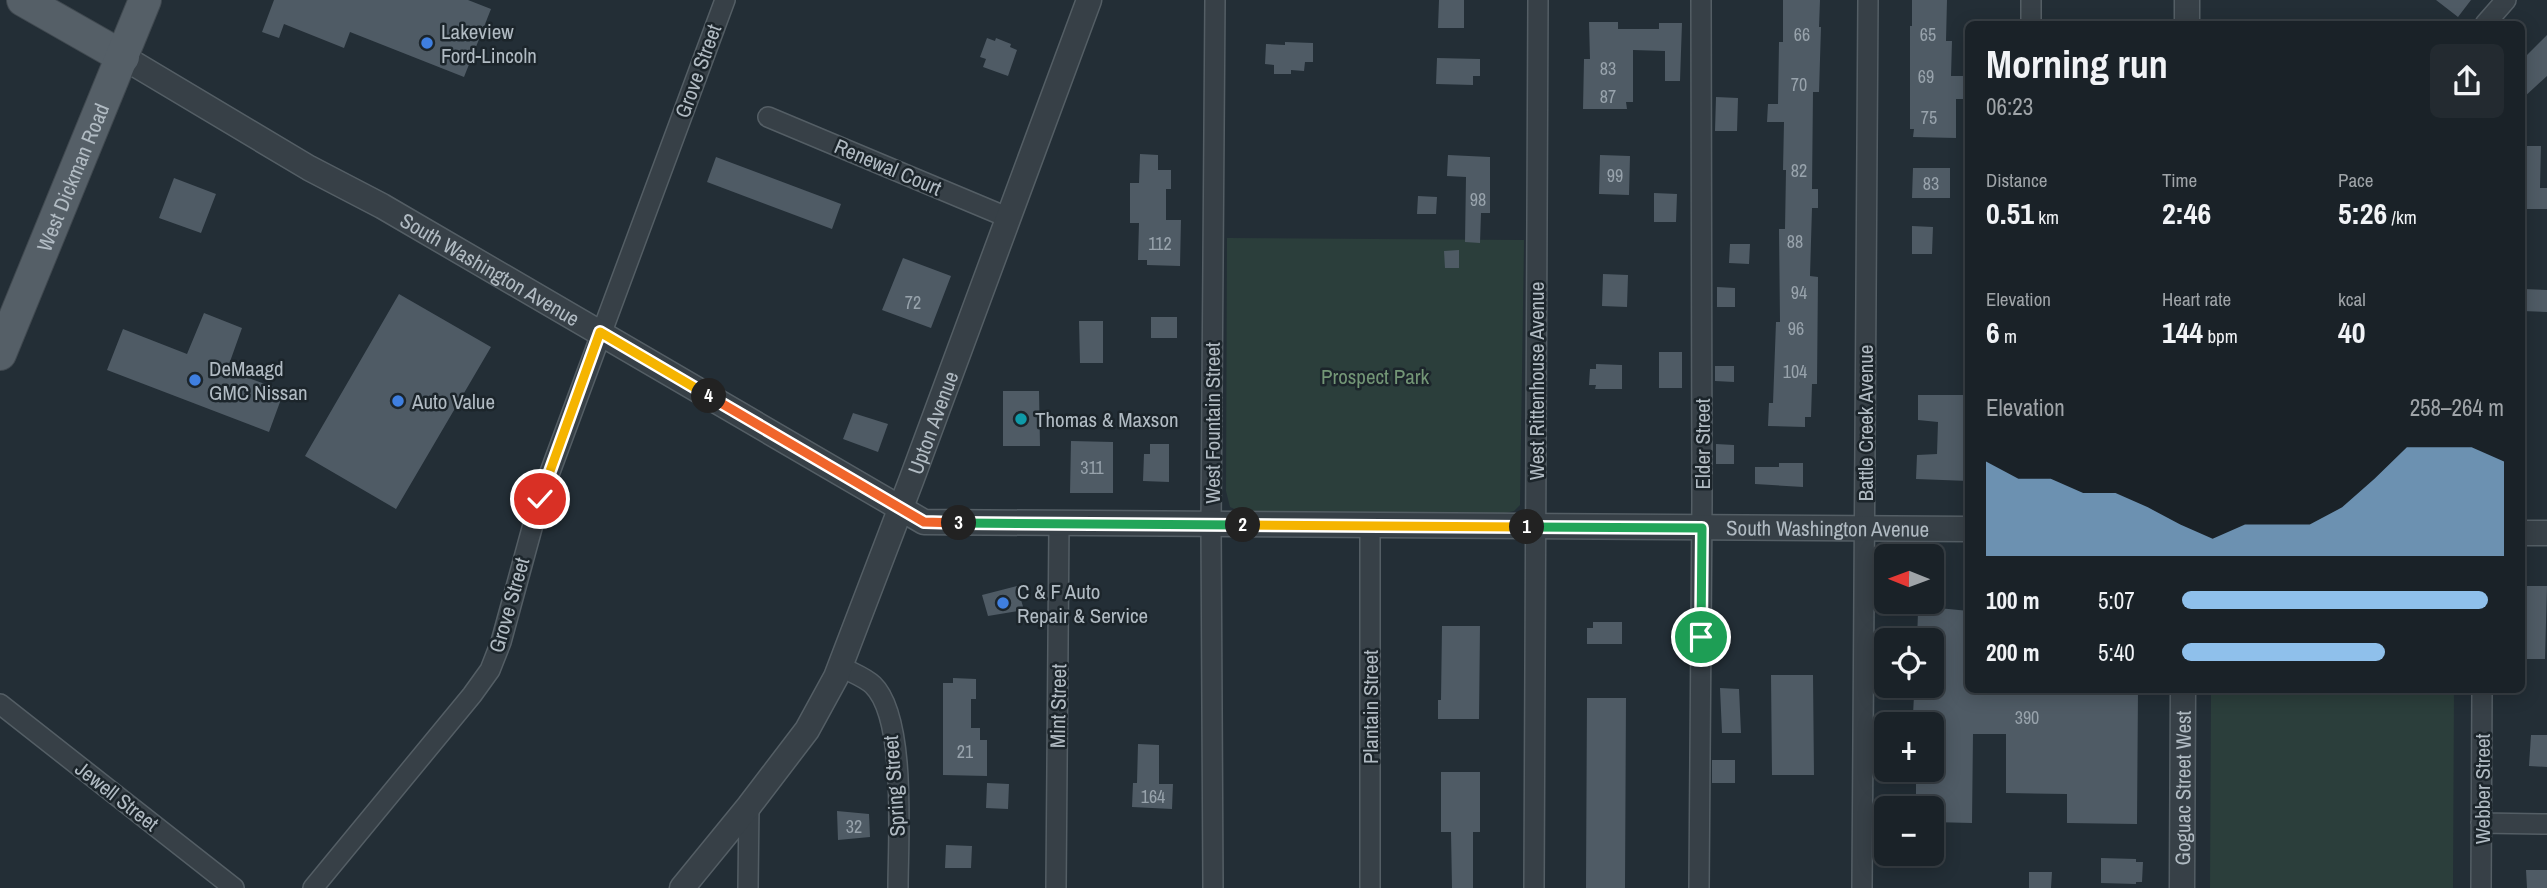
<!DOCTYPE html>
<html lang="en">
<head>
<meta charset="utf-8">
<style>
	:root { --surface:#1a2228; --page:#232a30; --text:#f1f3f6; --muted:#9fa4a8; --line:#383f45; --accent:#8fc0eb }
	body { margin:0; font-family:"Archivo Narrow",sans-serif; background:var(--page); color:var(--text); height:100vh; display:flex; flex-direction:column; font-size:26px; white-space:nowrap }
	* { box-sizing:border-box; margin:0 }
	p { font-size:23px; color:var(--muted) }
	.icon { flex:none; width:38px; height:38px; fill:none; stroke:currentColor; stroke-width:2; stroke-linecap:round; stroke-linejoin:round }
	.map { position:relative; flex:1; overflow:hidden }
	.panel { position:absolute; left:1965px; top:21px; width:560px; height:672px; display:flex; flex-direction:column; background:var(--surface); border-radius:10px; box-shadow:0 4px 18px #0003,0 0 0 2px var(--line) }
	.panel>* { flex:none }
	.needle { width:46px; rotate:271deg }
	.fabs { position:absolute; left:1874px; top:544px; display:grid; gap:14px }
	.fabs a { display:grid; place-items:center; width:70px; height:70px; border-radius:10px; background:var(--surface); box-shadow:0 4px 18px #0003,0 0 0 2px var(--line); font-size:35px }
	.pin { position:absolute; display:grid; place-items:center; width:60px; height:60px; color:#fff; margin:-30px; border:4px solid #fff; border-radius:50%; box-shadow:0 2px 7px #0007 }
	.km { position:absolute; width:35px; height:35px; margin:-18px; border-radius:50%; background:#222; color:#fff; font-size:19px; line-height:35px; text-align:center }
	.round { display:grid; place-items:center; flex:none; width:74px; height:74px; border-radius:10px; background:var(--page) }
	.head { display:flex; align-items:center; justify-content:space-between; height:119px; padding:0 21px }
	h1 { font-size:38px; font-weight:800; line-height:52px }
	.figures { display:grid; grid-template-columns:repeat(3,1fr); gap:10px; height:119px; padding:7px 21px }
	.figures div { display:grid; align-content:center }
	.figures b { font-size:30px; font-weight:800 }
	.figures small { font-size:19px; font-weight:400 }
	.figures p { font-size:19px }
	.chart { height:196px; padding:14px 21px }
	.chart p { display:flex; justify-content:space-between }
	.chart svg { width:100%; height:126px; margin-top:7px; fill:var(--accent); opacity:.7 }
	ul { padding:0 21px; list-style:none; font-size:23px }
	li { display:grid; grid-template-columns:112px 84px 1fr; align-items:center; height:52px }
	li i { height:18px; border-radius:9px; background:var(--accent) }
	.map>svg:first-child { display:block }
	.green { fill:#2b3e3b }
	.building { fill:#4f5b65 }
	.lines { fill:none; stroke-linecap:round; stroke-linejoin:round }
	.minor-casing { stroke:#545e65; stroke-width:22 }
	.tertiary-casing { stroke:#545e65; stroke-width:27 }
	.primary-casing { stroke:#404950; stroke-width:34 }
	.minor { stroke:#374047; stroke-width:19 }
	.tertiary { stroke:#374047; stroke-width:24 }
	.primary { stroke:#555f67; stroke-width:32 }
	.split-1-casing { stroke:#fff; stroke-width:14 }
	.split-2-casing { stroke:#fff; stroke-width:14 }
	.split-3-casing { stroke:#fff; stroke-width:14 }
	.split-4-casing { stroke:#fff; stroke-width:14 }
	.split-5-casing { stroke:#fff; stroke-width:14 }
	.split-1 { stroke:#22a559; stroke-width:9 }
	.split-2 { stroke:#f5b400; stroke-width:9 }
	.split-3 { stroke:#22a559; stroke-width:9 }
	.split-4 { stroke:#f0652b; stroke-width:9 }
	.split-5 { stroke:#f5b400; stroke-width:9 }
	.shop-dot { fill:#3f7fe0; stroke:#1c252b; stroke-width:2.5 }
	.culture-dot { fill:#0f9aa8; stroke:#1c252b; stroke-width:2.5 }
	.labels { text-anchor:middle; dominant-baseline:central; stroke-width:5; stroke-linejoin:round; paint-order:stroke }
	.number-label { font-size:18px; fill:#98a3ac }
	.poi-label { font-size:21px; fill:#b1bbc3; stroke:#1c252b; text-anchor:start }
	.street-label { font-size:21px; fill:#b1bbc3; stroke:#1c252b }
	.park-label { font-size:21px; fill:#739676; stroke:#1c252b }
</style>
</head>
<body>
<div class="map">
<svg width="2547" height="888" viewBox="0 0 2547 888">
	<rect width="100%" height="100%" fill="#232e36"/>
	<path class="green" d="M1227 238 1524 240 1520 505 1514 511 1501 514 1241 512 1230 507 1226 491Z
		M2211 690H2454L2453 888H2210Z"/>
	<path class="building" d="M274 0H468L491 9 464 77 350 32 344 48 284 24 279 38 262 32Z
		M1439 0H1464V28H1438Z
		M1783 0H1820L1819 27H1821L1819 92H1813L1812 189H1818V208H1812L1810 276 1818 277 1817 384H1812L1811 417H1805V427L1768 426 1769 403H1773L1776 322H1780L1779 229H1785L1786 170H1783L1784 122H1767L1768 104H1778L1779 42H1783Z
		M1912 0H1947L1946 41H1952L1951 76H1969V99H1956V138L1913 137 1914 129H1910V26H1912Z
		M2436 0H2471L2458 17Z
		M1589 22H1618V29H1659V23H1682L1680 81H1665V51L1633 50V102H1626L1627 109H1583L1584 59H1590Z
		M2547 35V76L2522 99V60Z
		M987 38 995 41 996 38 1011 44 1010 47 1017 50 1008 76 983 67 986 59 980 57Z
		M1285 42 1313 43V62H1305L1304 71 1291 70V74H1274V65L1265 64 1266 44 1285 45Z
		M1437 58 1480 59V76H1473V85L1436 84Z
		M1716 97 1738 98 1737 131H1715Z
		M2522 146H2541L2540 188H2547V209H2522Z
		M1140 154 1158 155V170H1171V189H1166V220H1181L1180 266 1147 265V260H1138L1139 223H1130V183H1139Z
		M1448 155 1490 157V213H1481L1480 243 1465 242 1466 177 1447 176Z
		M1600 155 1630 156 1629 195 1599 194Z
		M716 157 841 204 832 229 707 182Z
		M1913 168H1950V198H1912Z
		M174 178 216 194 201 233 159 218Z
		M1654 193 1677 194 1676 222H1654Z
		M1418 196 1437 197 1436 214H1417Z
		M1912 226 1933 227 1932 254H1912Z
		M1730 244H1750L1749 264 1729 263Z
		M1459 250V268H1445L1444 251Z
		M903 258 951 276 931 328 882 310Z
		M1603 274 1628 275 1627 307 1602 306Z
		M1717 287 1735 288V307H1717Z
		M2523 289 2547 290V312L2522 311Z
		M399 294 491 347 396 509 305 456Z
		M204 313 242 328 227 370 284 391 269 432 107 370 123 329 187 354Z
		M1151 317H1177V338H1151Z
		M1079 321H1103V363H1080Z
		M1659 352H1682V388H1659Z
		M1596 364 1622 365V389H1595L1596 385H1589L1590 369H1596Z
		M1715 366H1734V382L1715 381Z
		M1003 391H1039L1040 446H1003Z
		M1918 395H1968L1969 481 1916 479 1917 455 1937 454 1938 422 1918 420Z
		M853 413 888 424 878 452 843 439Z
		M1071 441 1113 442V493H1070Z
		M1150 444H1169V482L1143 481 1144 454H1150Z
		M1716 444 1734 445V464H1716Z
		M1779 463H1803V487L1755 484V467H1779Z
		M1017 586 1024 610 988 616 982 595Z
		M2525 586H2547L2545 659H2526Z
		M1938 608 1969 611V690H2138L2137 824 2067 823V794L2006 793V734H1973L1972 823 1932 822V808H1916V770H1932V724H1917V714H1913L1914 696H1917V686H1932V640H1917L1918 612H1938Z
		M1593 622H1622V644H1587V628H1593Z
		M1442 626H1480L1479 719H1438V700H1441Z
		M1771 675H1813L1814 775H1772Z
		M953 678 976 679V699H971V728H980V740H987V776L943 775V683H953Z
		M1720 688 1739 689 1741 733H1722Z
		M1587 698H1626L1625 888H1586Z
		M2531 735H2547V767L2529 766Z
		M1138 744 1159 745V784H1173L1172 809 1132 807 1133 783H1137Z
		M1712 760H1735V783H1712Z
		M1441 772H1480V832H1473V888H1452L1451 832H1441Z
		M987 783 1009 784 1008 809 986 808Z
		M837 811 869 814 870 837 838 840Z
		M946 845 972 846 971 868H945Z
		M2101 858 2136 859V862H2143L2142 882H2136V884L2101 883Z
		M2526 870H2547V888H2527Z
		M2029 872H2052L2051 888H2029Z"/>
	<g class="lines">
		<g class="minor-casing">
			<path id="minor" d="M2031 0V24
				M2485 24 2506 0
				M768 117 1009 218
				M1370 526V888
				M840 666C850 672 865 677 873 685 907 718 898 841 898 888
				M0 704 234 888
				M2481 823 2547 824
				M313 888 472 695 490 670 501 642 540 499 725 0
				M748 888 749 806
				M1056 888 1059 524
				M1213 888 1211 525 1215 0
				M1534 888 1538 0
				M1699 888 1702 502 1701 0
				M1862 888 1868 0
				M2481 888 2482 690"/>
		</g>
		<g class="tertiary-casing">
			<g id="tertiary">
				<path d="M2187 24V0"/>
				<path id="s1" d="M123 57 309 168 382 206 924 522 1969 529"/>
				<path d="M2522 533H2547"/>
				<path id="s2" d="M682 888 749 806 807 730 836 677 911 481 1089 0"/>
				<path id="s3" d="M2182 888 2183 690"/>
			</g>
		</g>
		<g class="primary-casing">
			<g id="primary">
				<path d="M23 0 123 57"/>
				<path id="s4" d="M0 354 145 0"/>
			</g>
		</g>
		<use href="#minor" class="minor"/>
		<use href="#tertiary" class="tertiary"/>
		<use href="#primary" class="primary"/>
	</g>
	<g class="lines">
		<g class="split-1-casing">
			<path id="split-1" d="M1527 527 1702 528 1701 637"/>
		</g>
		<g class="split-2-casing">
			<path id="split-2" d="M1243 525 1527 527"/>
		</g>
		<g class="split-3-casing">
			<path id="split-3" d="M959 523 1243 525"/>
		</g>
		<g class="split-4-casing">
			<path id="split-4" d="M709 396 924 522 959 523"/>
		</g>
		<g class="split-5-casing">
			<path id="split-5" d="M540 499 600 332 709 396"/>
		</g>
		<use href="#split-1" class="split-1"/>
		<use href="#split-2" class="split-2"/>
		<use href="#split-3" class="split-3"/>
		<use href="#split-4" class="split-4"/>
		<use href="#split-5" class="split-5"/>
	</g>
	<g class="shop-dot">
		<circle cx="427" cy="43" r="7"/>
		<circle cx="195" cy="380" r="7"/>
		<circle cx="398" cy="401" r="7"/>
		<circle cx="1003" cy="603" r="7"/>
	</g>
	<circle class="culture-dot" cx="1021" cy="419" r="7"/>
	<g class="labels">
		<g class="number-label">
			<text x="1802" y="34">66</text>
			<text x="1928" y="34">65</text>
			<text x="1608" y="68">83</text>
			<text x="1926" y="76">69</text>
			<text x="1799" y="84">70</text>
			<text x="1608" y="96">87</text>
			<text x="1929" y="117">75</text>
			<text x="1799" y="170">82</text>
			<text x="1615" y="175">99</text>
			<text x="1931" y="183">83</text>
			<text x="1478" y="199">98</text>
			<text x="1795" y="241">88</text>
			<text x="1160" y="243">112</text>
			<text x="1799" y="292">94</text>
			<text x="913" y="302">72</text>
			<text x="1796" y="328">96</text>
			<text x="1795" y="371">104</text>
			<text x="1092" y="467">311</text>
			<text x="2027" y="717">390</text>
			<text x="965" y="751">21</text>
			<text x="1153" y="796">164</text>
			<text x="854" y="826">32</text>
		</g>
		<g class="poi-label">
			<text x="441" y="31">Lakeview<tspan x="441" dy="24">Ford-Lincoln</tspan></text>
			<text x="209" y="368">DeMaagd<tspan x="209" dy="24">GMC Nissan</tspan></text>
			<text x="412" y="401">Auto Value</text>
			<text x="1035" y="419">Thomas &amp; Maxson</text>
			<text x="1017" y="591">C &amp; F Auto<tspan x="1017" dy="24">Repair &amp; Service</tspan></text>
		</g>
		<g class="street-label">
			<text transform="translate(698 71) rotate(-70)">Grove Street</text>
			<text transform="translate(888 167) rotate(23)">Renewal Court</text>
			<text stroke="none"><textPath href="#s4" startOffset="191">West Dickman Road</textPath></text>
			<text stroke="none"><textPath href="#s1" startOffset="424">South Washington Avenue</textPath></text>
			<text transform="translate(1536 381) rotate(-90)">West Rittenhouse Avenue</text>
			<text stroke="none"><textPath href="#s2" startOffset="534">Upton Avenue</textPath></text>
			<text transform="translate(1212 423) rotate(-90)">West Fountain Street</text>
			<text transform="translate(1865 423) rotate(-90)">Battle Creek Avenue</text>
			<text transform="translate(1702 444) rotate(-90)">Elder Street</text>
			<text stroke="none"><textPath href="#s1" startOffset="1830">South Washington Avenue</textPath></text>
			<text transform="translate(509 605) rotate(-74)">Grove Street</text>
			<text transform="translate(1058 706) rotate(-89)">Mint Street</text>
			<text transform="translate(1370 707) rotate(-90)">Plantain Street</text>
			<text transform="translate(894 786) rotate(-94)">Spring Street</text>
			<text stroke="none"><textPath href="#s3" startOffset="100">Goguac Street West</textPath></text>
			<text transform="translate(2482 789) rotate(-90)">Webber Street</text>
			<text transform="translate(117 796) rotate(38)">Jewell Street</text>
		</g>
		<g class="park-label">
			<text x="1375" y="376">Prospect Park</text>
		</g>
	</g>
</svg>
<div class="fabs">
<a><svg class="needle" viewBox="-14 -14 28 28"><path d="M0-13l5 13h-10z" fill="#e53935"/><path d="M0 13l5-13h-10z" fill="#9fa4a8"/></svg></a>
<a><svg class="icon" aria-label="locate" viewBox="0 0 24 24"><circle cx="12" cy="12" r="6"/><path d="M12 2v4M12 18v4M2 12h4M18 12h4"/></svg></a>
<a>+</a>
<a>−</a>
</div>
<div class="pin" style="left:1701px;top:637px;background:#1e9e55"><svg class="icon" aria-label="arrive" viewBox="0 0 24 24"><path d="M6 21V4h12l-3 4 3 4H6"/></svg></div>
<div class="pin" style="left:540px;top:499px;background:#d93025"><svg class="icon" aria-label="check" viewBox="0 0 24 24"><path d="M5 12l5 5 9-10"/></svg></div>
<b class="km" style="left:1527px;top:527px">1</b>
<b class="km" style="left:1243px;top:525px">2</b>
<b class="km" style="left:959px;top:523px">3</b>
<b class="km" style="left:709px;top:396px">4</b>
<section class="panel">
<div class="head"><div><h1>Morning run</h1><p>06:23</p></div><a class="round"><svg class="icon" aria-label="share" viewBox="0 0 24 24"><path d="M12 15V3M7 8l5-5 5 5M5 13v7h14v-7"/></svg></a></div>
<div class="figures">
<div><p>Distance</p><b>0.51<small> km</small></b></div>
<div><p>Time</p><b>2:46</b></div>
<div><p>Pace</p><b>5:26<small> /km</small></b></div>
</div>
<div class="figures">
<div><p>Elevation</p><b>6<small> m</small></b></div>
<div><p>Heart rate</p><b>144<small> bpm</small></b></div>
<div><p>kcal</p><b>40</b></div>
</div>
<div class="chart"><p><span>Elevation</span>258–264 m</p>
<svg viewBox="0 0 160 44" preserveAspectRatio="none"><path d="M0 44V11L10 17L20 17L30 22L40 22L50 27L60 33L70 38L80 33L90 33L100 33L110 27L120 17L130 6L140 6L150 6L160 11V44z"/></svg>
</div>
<ul>
<li><b>100 m</b>5:07<i style="width:95%"></i></li>
<li><b>200 m</b>5:40<i style="width:63%"></i></li>
</ul>
</section>
</div>
</body>
</html>
